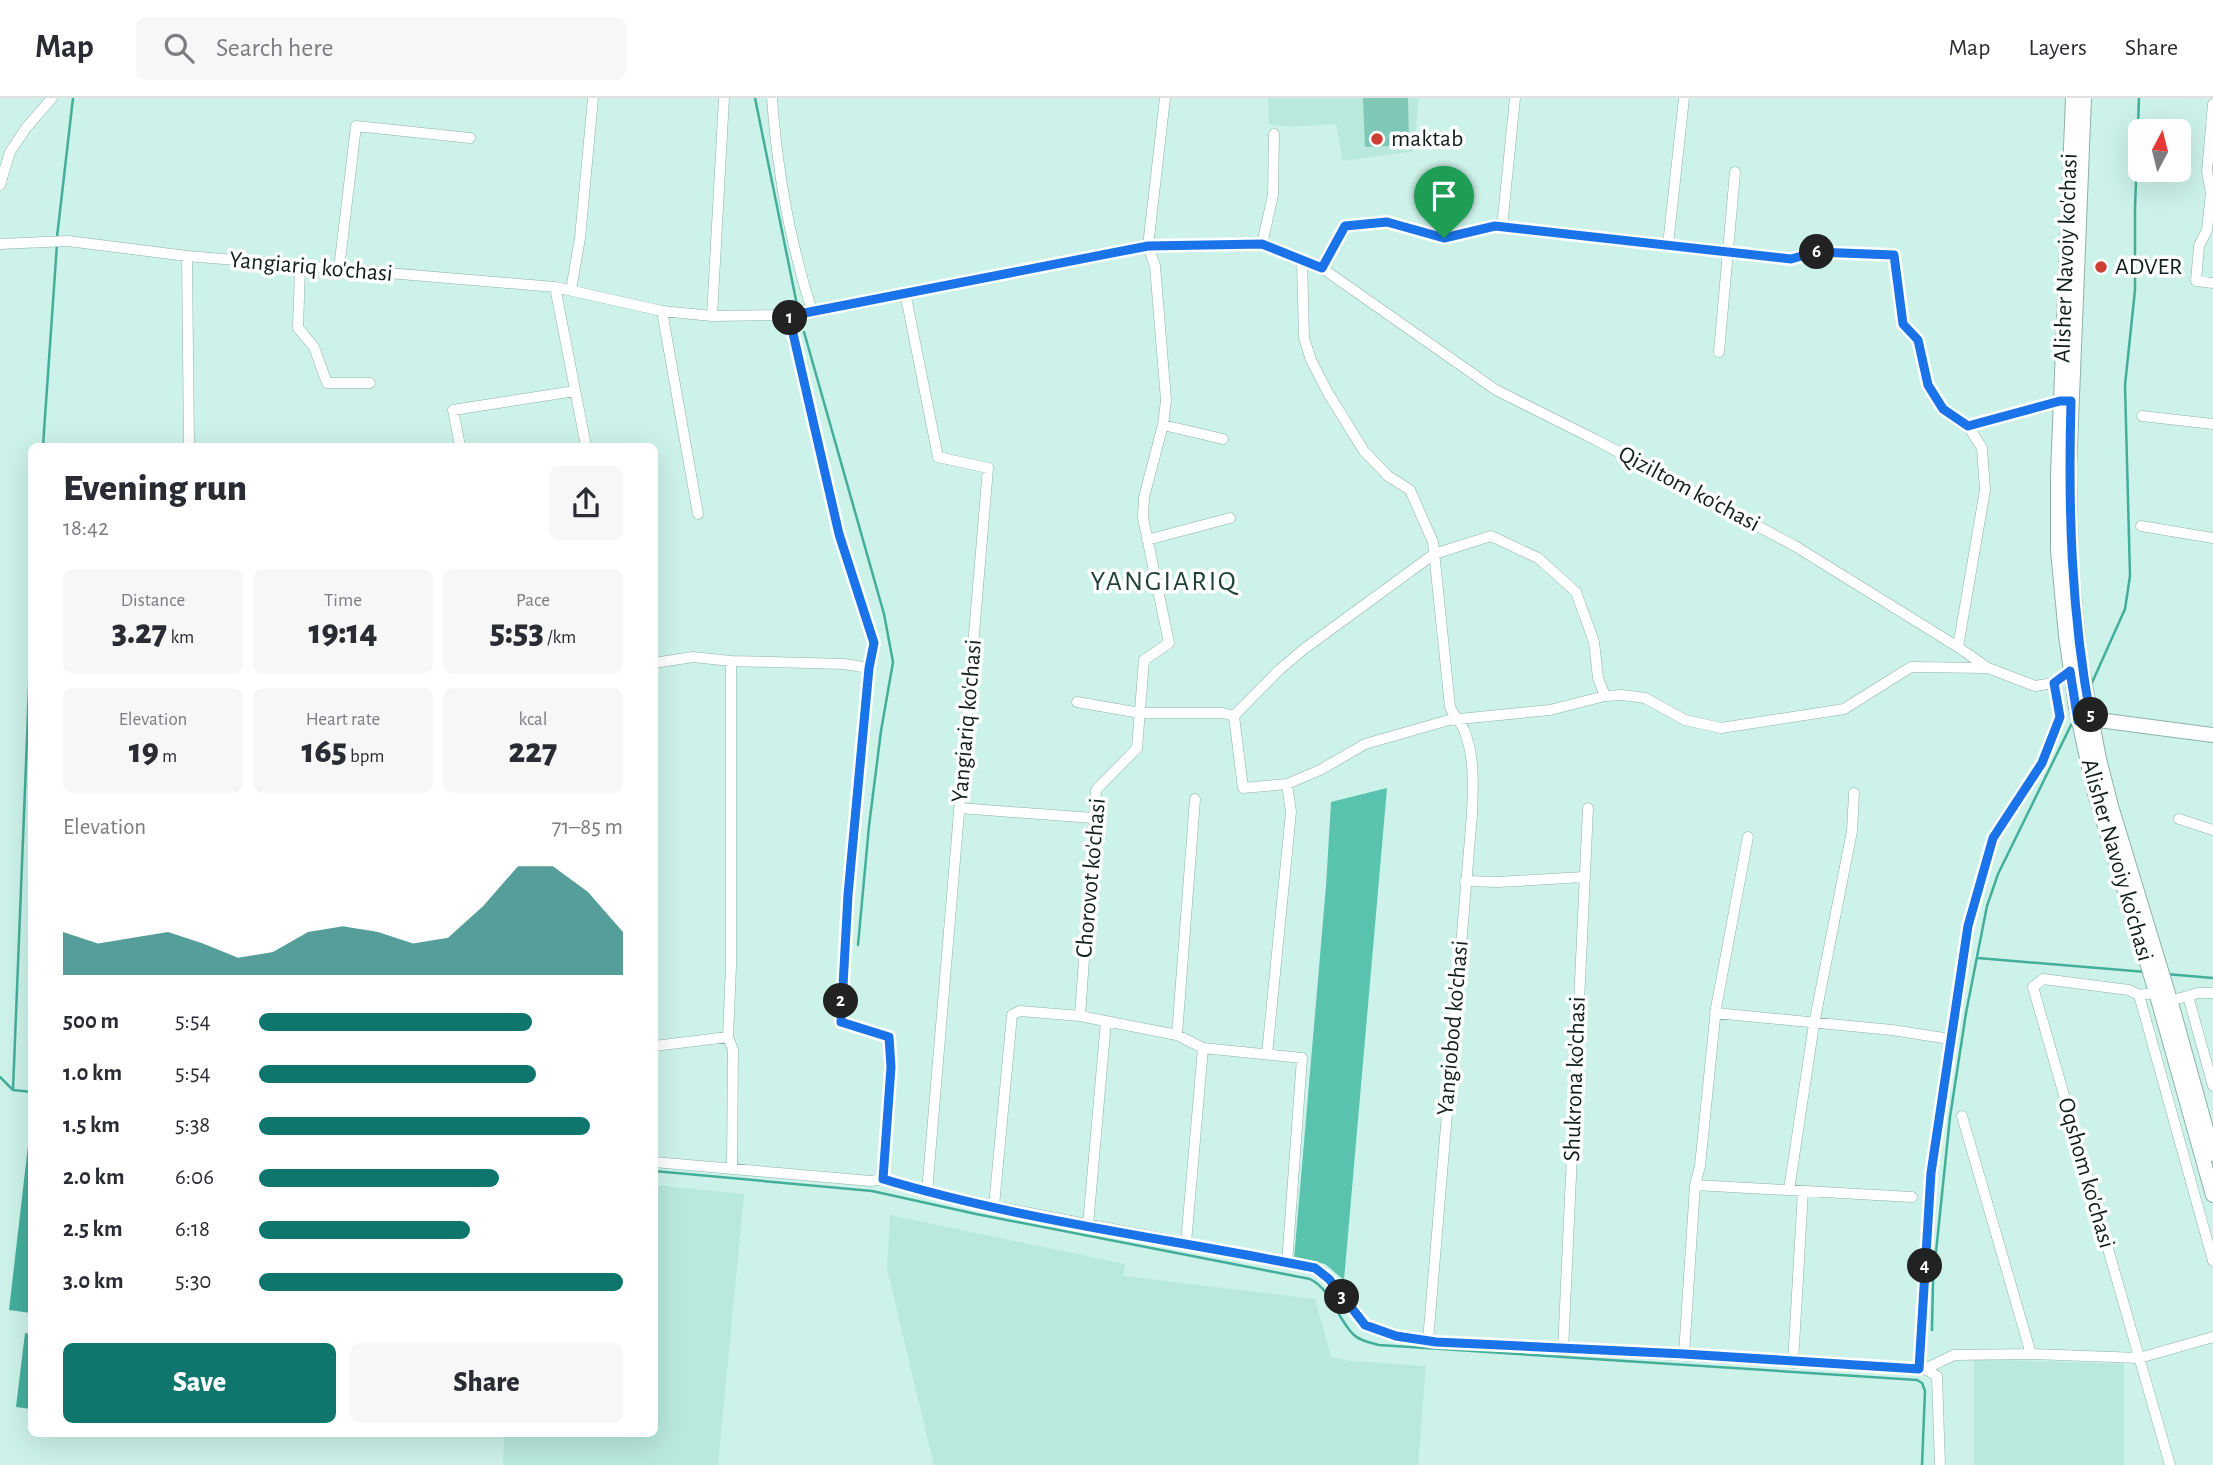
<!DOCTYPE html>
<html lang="en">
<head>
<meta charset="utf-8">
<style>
	:root { --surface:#fff; --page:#f7f7f7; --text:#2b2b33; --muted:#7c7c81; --line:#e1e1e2; --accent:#0f766e }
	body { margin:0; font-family:"Alegreya Sans",sans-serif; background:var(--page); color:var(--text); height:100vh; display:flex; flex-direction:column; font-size:26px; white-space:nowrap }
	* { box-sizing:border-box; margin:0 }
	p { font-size:23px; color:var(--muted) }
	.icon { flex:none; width:38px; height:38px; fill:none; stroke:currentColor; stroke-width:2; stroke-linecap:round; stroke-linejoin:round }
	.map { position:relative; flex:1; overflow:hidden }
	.details { position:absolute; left:28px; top:345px; width:630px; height:994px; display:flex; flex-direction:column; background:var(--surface); border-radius:10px; box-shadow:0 7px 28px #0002 }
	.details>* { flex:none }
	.needle { width:46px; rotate:7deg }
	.tools { position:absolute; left:2128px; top:21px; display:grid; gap:14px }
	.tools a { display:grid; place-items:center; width:63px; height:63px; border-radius:10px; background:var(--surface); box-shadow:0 7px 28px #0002; font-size:35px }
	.pin { position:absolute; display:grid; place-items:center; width:60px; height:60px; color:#fff; margin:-72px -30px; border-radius:50% 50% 50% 0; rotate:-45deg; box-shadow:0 0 7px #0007 }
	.pin .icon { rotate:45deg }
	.km { position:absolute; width:35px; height:35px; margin:-18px; border-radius:50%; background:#222; color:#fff; font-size:19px; line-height:35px; text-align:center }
	.round { display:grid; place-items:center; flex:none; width:74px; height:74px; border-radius:10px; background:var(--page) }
	.overview { display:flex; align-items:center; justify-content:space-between; height:119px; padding:0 35px }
	h1 { font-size:38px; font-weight:800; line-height:52px }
	.figures { display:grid; grid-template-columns:repeat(3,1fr); gap:10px; height:119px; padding:7px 35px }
	.figures div { display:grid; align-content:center; border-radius:10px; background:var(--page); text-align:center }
	.figures b { font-size:35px; font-weight:800 }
	.figures small { font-size:19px; font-weight:400 }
	.figures p { font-size:19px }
	.chart { height:196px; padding:14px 35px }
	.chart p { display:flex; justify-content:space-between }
	.chart svg { width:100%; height:126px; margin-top:7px; fill:var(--accent); opacity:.7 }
	.button { display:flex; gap:14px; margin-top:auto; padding:14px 35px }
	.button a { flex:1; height:80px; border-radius:10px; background:var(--accent); color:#fff; font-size:28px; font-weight:800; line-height:80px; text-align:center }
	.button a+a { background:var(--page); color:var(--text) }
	ul { padding:0 35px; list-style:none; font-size:23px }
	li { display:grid; grid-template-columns:112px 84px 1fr; align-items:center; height:52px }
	li i { height:18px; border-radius:9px; background:var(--accent) }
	header { display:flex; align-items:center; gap:42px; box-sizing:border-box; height:98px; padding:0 35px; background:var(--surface); border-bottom:2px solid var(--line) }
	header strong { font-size:33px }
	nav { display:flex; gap:38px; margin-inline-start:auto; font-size:24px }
	.search { width:490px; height:63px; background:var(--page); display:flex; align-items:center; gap:18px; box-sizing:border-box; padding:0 24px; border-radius:10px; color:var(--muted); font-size:26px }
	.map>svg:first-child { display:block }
	.built { fill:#b9e8dc }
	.green { fill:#7fc7b7 }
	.forest { fill:#5ac3ae }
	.water { fill:#43ae9a }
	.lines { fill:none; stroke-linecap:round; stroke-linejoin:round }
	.stream { stroke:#43ae9a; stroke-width:2.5 }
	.street-casing { stroke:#8eb2a9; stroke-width:11 }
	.secondary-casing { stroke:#8eb2a9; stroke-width:16 }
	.street { stroke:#fff; stroke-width:10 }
	.secondary { stroke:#fff; stroke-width:14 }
	.route-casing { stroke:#fff; stroke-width:14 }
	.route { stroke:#1a73e8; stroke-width:9 }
	.poi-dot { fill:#cd3f34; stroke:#fff; stroke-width:2.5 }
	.labels { text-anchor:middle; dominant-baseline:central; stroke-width:7; stroke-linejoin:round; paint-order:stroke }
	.poi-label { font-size:24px; fill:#12201d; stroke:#fff; text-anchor:start }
	.street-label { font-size:24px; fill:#12201d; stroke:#fff }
	.quarter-label { font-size:28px; letter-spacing:2px; fill:#20423b; stroke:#fff }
</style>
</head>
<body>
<header>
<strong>Map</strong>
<div class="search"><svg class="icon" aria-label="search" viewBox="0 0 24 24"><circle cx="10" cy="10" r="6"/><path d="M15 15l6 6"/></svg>Search here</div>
<nav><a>Map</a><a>Layers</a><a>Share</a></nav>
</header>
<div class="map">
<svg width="2213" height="1367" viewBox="0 0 2213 1367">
	<rect width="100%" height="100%" fill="#ccf2e9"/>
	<path class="built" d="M1268 0H1418L1415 53 1343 63 1336 26 1289 29 1269 26Z
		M655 1087 744 1096 718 1367H503L504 1335H654Z
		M890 1117 1125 1166 1123 1178 1315 1201 1331 1259 1350 1263 1426 1268 1418 1367H934L887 1171Z
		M1974 1261 2124 1266V1367H1974Z"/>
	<path class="green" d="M1363 0H1408L1409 47 1365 49Z"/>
	<path class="forest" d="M1387 690 1344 1182 1325 1166 1294 1161 1326 788 1331 704Z"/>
	<path class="water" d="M29 1039H32L31 1215 9 1212Z
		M25 1235 31 1236V1311L16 1309Z"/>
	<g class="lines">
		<path class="stream" d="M755 0 797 207
			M57 139 73 0
			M804 234 884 516 893 564 881 633 869 728 858 847
			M43 348 57 146
			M32 515 13 992 32 994
			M2091 587 2125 511 2130 478 2125 287 2135 192V110L2139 0
			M1978 860 2146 874
			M2166 876 2213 880
			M0 979 13 992
			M654 1073 872 1093 976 1116 1310 1181C1332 1192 1337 1221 1354 1237 1360 1243 1371 1245 1379 1247L1917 1282 1922 1285 1925 1293 1922 1367
			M1932 1232 1933 1183 1950 1019 1966 915 1987 808 1998 776 2074 621"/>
		<g class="street-casing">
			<path id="street" d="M772 0C777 72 790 144 812 213
				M2213 6 2207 73 2211 95 2207 132 2199 148 2196 183 2213 185
				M0 87 10 54 26 30 52 0
				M1502 129 1515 0
				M0 146 68 143 187 158 555 189 662 213 712 218 789 217 1148 148 1262 146 1322 170 1496 292 1596 342 1795 448 1958 549 1988 570 2035 588 2054 585 2074 571
				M1262 146 1273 97 1274 36
				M1668 147 1684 0
				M187 158 189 348
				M1302 162 1304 240 1311 262 1328 295 1364 353 1388 378 1410 392 1433 444 1450 609C1454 618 1461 624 1464 632 1475 659 1473 687 1472 716L1428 1243
				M300 168 298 230 314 249 327 285H370
				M1322 170 1345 128 1387 124 1444 140 1495 128 1791 161 1816 154 1894 157 1903 226 1918 241 1928 287 1943 311 1968 328 1982 350 1985 392 1958 549
				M339 171 356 28 470 40
				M555 189 586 348
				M571 192 580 140 593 0
				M905 194 938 359 988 370 927 1094
				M662 213 698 416
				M789 217 839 436 874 545 869 570 848 797 841 924 889 939 891 969 883 1081
				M712 218 724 0
				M1719 254 1735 74
				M2142 318 2213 326
				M1163 327 1223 341
				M1968 328 2066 303
				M460 348 453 312 575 293
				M2141 428 2213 440
				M1147 442 1230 420
				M731 563V868L728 939 733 952 732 1071
				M654 565 693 559 731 563 844 566 869 570
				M1077 604 1140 615H1223L1234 618
				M1234 618 1243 690 1287 686 1320 672 1365 646 1449 622 1550 612 1605 598 1622 597 1645 600 1685 622 1721 630 1844 611 1911 569 1987 570
				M1234 618 1279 572 1304 551 1434 456 1491 438 1538 460 1576 494 1594 544 1598 580 1605 598
				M959 710 1093 720
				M2179 721 2213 732
				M1465 783 1498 784 1584 779
				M2160 894 2139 897 2213 1163
				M2139 897 2129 892 2043 881 2033 889 2170 1367
				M2188 898 2213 988
				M2170 903 2198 895H2213
				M1715 915 1892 932 1950 941
				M1080 918 1096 692 1137 650 1144 562 1169 545 1143 420 1144 399 1163 327 1166 302 1155 168 1148 148 1165 0
				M1177 937 1195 701
				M654 948 728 939
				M1267 956 1291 714 1287 686
				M1962 1018 2031 1256
				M654 1064 871 1083 883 1081 927 1094 994 1108 1315 1170 1329 1181 1365 1227 1396 1238 1436 1244 1925 1271 1937 1278 1940 1367
				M1695 1087 1912 1099
				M1789 1092 1814 926 1852 733 1854 695
				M994 1108 1012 917 1020 913 1080 918 1177 937 1203 950 1302 960 1287 1165
				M1088 1127 1106 923
				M1186 1145 1203 950
				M1563 1252 1588 710
				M1684 1256 1695 1087 1700 1068 1716 910 1748 739
				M1793 1265 1803 1093
				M1919 1271 1931 1075 1968 828 1993 740 2042 665 2060 619 2054 585
				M1925 1271 1954 1257 2031 1256 2139 1260 2213 1239"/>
		</g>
		<g class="secondary-casing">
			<path id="secondary" d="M2073 0 2058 376V452L2066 537 2076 609 2094 692 2156 894 2213 1097
				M2084 0 2069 373 2071 466 2080 561 2099 661 2111 708 2173 912 2213 1056
				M2083 623 2091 621 2213 637"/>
		</g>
		<use href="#street" class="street"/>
		<use href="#secondary" class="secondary"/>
	</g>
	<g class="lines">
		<g class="route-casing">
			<path id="route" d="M1387 124 1444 140 1495 128 1791 161 1816 154 1894 157 1903 226 1918 242 1928 287 1943 311 1968 328 2060 303H2071C2068 410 2071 515 2091 621L2078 623 2070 573 2054 585 2060 619 2042 665 1993 740 1968 828 1931 1075 1919 1271 1684 1256 1436 1244 1396 1238 1365 1227 1329 1181 1315 1170C1171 1141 1023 1123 883 1081L891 969 889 939 841 924 848 797 869 570 874 545 839 436 789 218 1148 148 1262 146 1322 170 1345 128Z"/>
		</g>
		<use href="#route" class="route"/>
	</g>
	<g class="poi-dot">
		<circle cx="1377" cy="41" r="7"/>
		<circle cx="2101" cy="169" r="7"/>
	</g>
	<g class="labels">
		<g class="poi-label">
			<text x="1391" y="41">maktab</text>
			<text x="2115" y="169">ADVER</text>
		</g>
		<g class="street-label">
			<text transform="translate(2066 160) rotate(-88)">Alisher Navoiy ko'chasi</text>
			<text transform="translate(311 169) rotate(5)">Yangiariq ko'chasi</text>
			<text transform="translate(1689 391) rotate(28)">Qiziltom ko'chasi</text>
			<text transform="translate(967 623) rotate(-85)">Yangiariq ko'chasi</text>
			<text transform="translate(2117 762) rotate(74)">Alisher Navoiy ko'chasi</text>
			<text transform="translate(1091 780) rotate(-85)">Chorovot ko'chasi</text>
			<text transform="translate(1453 930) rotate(-85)">Yangiobod ko'chasi</text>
			<text transform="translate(1575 981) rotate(-88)">Shukrona ko'chasi</text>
			<text transform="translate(2086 1075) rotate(74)">Oqshom ko'chasi</text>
		</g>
		<g class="quarter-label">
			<text x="1164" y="484">YANGIARIQ</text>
		</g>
	</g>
</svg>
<div class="tools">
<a><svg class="needle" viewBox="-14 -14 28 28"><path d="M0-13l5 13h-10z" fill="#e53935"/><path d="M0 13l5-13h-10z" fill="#7c7c81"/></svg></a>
</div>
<div class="pin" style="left:1444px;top:140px;background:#1e9e55"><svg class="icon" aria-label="arrive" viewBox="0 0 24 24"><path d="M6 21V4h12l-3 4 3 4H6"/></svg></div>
<b class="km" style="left:790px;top:220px">1</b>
<b class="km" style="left:841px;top:903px">2</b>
<b class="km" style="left:1342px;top:1199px">3</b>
<b class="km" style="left:1925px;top:1168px">4</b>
<b class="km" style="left:2091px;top:617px">5</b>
<b class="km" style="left:1817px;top:154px">6</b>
<section class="details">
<div class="overview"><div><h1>Evening run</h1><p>18:42</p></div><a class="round"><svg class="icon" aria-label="share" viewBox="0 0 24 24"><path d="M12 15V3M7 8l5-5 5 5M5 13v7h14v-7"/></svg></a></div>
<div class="figures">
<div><p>Distance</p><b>3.27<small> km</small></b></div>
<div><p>Time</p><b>19:14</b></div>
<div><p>Pace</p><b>5:53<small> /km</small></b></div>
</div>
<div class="figures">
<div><p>Elevation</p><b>19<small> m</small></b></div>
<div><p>Heart rate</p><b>165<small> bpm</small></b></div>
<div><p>kcal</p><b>227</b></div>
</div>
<div class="chart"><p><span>Elevation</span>71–85 m</p>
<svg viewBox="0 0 160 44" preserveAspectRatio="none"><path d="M0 44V29L10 33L20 31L30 29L40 33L50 38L60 36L70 29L80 27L90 29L100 33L110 31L120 20L130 6L140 6L150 15L160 29V44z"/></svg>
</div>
<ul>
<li><b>500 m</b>5:54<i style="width:75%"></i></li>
<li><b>1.0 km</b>5:54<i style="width:76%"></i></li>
<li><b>1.5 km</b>5:38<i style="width:91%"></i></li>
<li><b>2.0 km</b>6:06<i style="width:66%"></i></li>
<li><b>2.5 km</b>6:18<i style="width:58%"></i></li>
<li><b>3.0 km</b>5:30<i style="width:100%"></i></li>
</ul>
<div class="button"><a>Save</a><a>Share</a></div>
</section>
</div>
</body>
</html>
